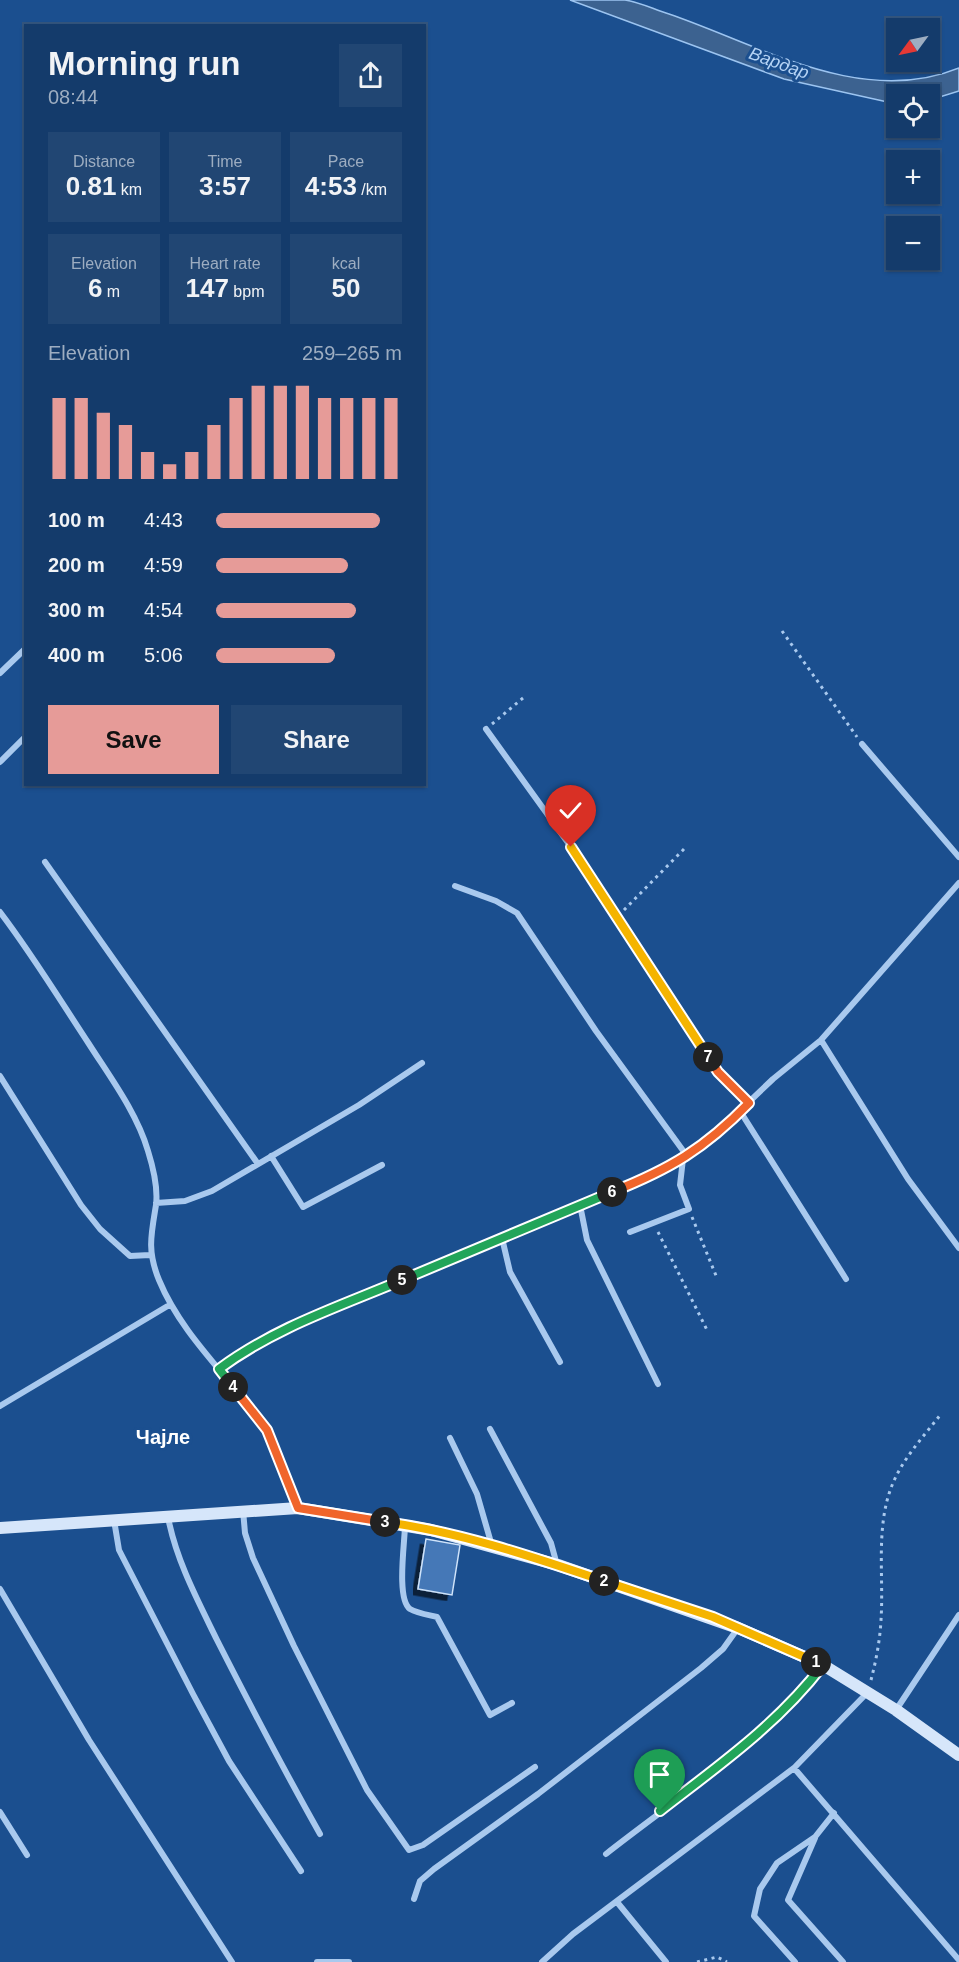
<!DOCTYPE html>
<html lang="en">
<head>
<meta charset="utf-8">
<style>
	:root { --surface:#143b6b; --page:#214673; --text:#f1f3f6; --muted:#9dadc1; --line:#33557e; --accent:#e69b98 }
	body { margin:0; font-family:Helvetica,sans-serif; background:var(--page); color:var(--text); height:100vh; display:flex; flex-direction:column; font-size:22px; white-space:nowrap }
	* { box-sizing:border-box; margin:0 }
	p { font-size:20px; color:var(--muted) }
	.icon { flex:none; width:33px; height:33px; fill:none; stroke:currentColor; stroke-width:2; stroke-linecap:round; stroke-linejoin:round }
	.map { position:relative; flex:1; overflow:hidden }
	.panel { position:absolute; left:24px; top:24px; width:402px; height:762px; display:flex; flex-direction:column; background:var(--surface); border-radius:0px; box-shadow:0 2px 4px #0004,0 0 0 2px var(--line) }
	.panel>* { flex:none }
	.needle { width:39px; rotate:237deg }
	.tools { position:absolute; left:886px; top:18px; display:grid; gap:12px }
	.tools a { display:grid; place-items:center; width:54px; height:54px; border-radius:0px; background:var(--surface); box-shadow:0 2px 4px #0004,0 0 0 2px var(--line); font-size:30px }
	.pin { position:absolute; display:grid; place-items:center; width:51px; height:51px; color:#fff; margin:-62px -26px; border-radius:50% 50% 50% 0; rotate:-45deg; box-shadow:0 0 6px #0007 }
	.pin .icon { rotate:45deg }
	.km { position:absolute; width:30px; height:30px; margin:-15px; border-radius:50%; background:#222; color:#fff; font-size:16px; line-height:30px; text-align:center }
	.round { display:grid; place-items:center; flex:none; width:63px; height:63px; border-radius:0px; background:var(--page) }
	.overview { display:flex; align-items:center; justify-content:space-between; height:102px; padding:0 24px }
	h1 { font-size:33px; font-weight:800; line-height:45px }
	.figures { display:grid; grid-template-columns:repeat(3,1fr); gap:9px; height:102px; padding:6px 24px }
	.figures div { display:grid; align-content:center; border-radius:0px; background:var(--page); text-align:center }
	.figures b { font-size:26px; font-weight:800 }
	.figures small { font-size:16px; font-weight:400 }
	.figures p { font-size:16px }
	.chart { height:168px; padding:12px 24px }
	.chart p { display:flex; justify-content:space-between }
	.chart svg { width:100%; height:108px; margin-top:6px; stroke:var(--accent); stroke-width:6 }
	.primary-button { display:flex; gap:12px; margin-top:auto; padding:12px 24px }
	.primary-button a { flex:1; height:69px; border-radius:0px; background:var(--accent); color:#111; font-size:24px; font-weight:800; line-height:69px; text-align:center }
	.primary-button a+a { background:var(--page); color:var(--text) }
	ul { padding:0 24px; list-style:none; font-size:20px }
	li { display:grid; grid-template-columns:96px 72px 1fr; align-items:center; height:45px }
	li i { height:15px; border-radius:8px; background:var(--accent) }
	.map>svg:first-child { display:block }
	.water { fill:#3c6290; stroke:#9cc4f0; stroke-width:1.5 }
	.building { fill:#4478b7; stroke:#cfe3fa; stroke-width:1.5; filter:url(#shadow) }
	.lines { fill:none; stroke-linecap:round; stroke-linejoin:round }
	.path { stroke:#a9c9ee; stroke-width:3; stroke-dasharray:3 4.5; stroke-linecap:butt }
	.minor { stroke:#a9c9ee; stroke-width:6 }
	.secondary { stroke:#d6e6fa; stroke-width:12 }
	.split-1-casing { stroke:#fff; stroke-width:12 }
	.split-2-casing { stroke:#fff; stroke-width:12 }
	.split-3-casing { stroke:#fff; stroke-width:12 }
	.split-4-casing { stroke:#fff; stroke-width:12 }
	.split-5-casing { stroke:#fff; stroke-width:12 }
	.split-6-casing { stroke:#fff; stroke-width:12 }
	.split-7-casing { stroke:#fff; stroke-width:12 }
	.split-8-casing { stroke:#fff; stroke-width:12 }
	.split-1 { stroke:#22a559; stroke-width:8 }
	.split-2 { stroke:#f5b400; stroke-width:8 }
	.split-3 { stroke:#f5b400; stroke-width:8 }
	.split-4 { stroke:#f0652b; stroke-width:8 }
	.split-5 { stroke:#22a559; stroke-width:8 }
	.split-6 { stroke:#22a559; stroke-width:8 }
	.split-7 { stroke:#f0652b; stroke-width:8 }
	.split-8 { stroke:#f5b400; stroke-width:8 }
	.labels { text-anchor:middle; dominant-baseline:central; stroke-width:6; stroke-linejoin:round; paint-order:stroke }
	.water-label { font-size:18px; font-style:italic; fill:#b5d3f5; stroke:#1b4f8f }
	.quarter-label { font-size:20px; font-weight:bold; fill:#fff; stroke:#1b4f8f }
</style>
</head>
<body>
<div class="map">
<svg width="959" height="1962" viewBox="0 0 959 1962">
	<defs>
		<filter id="shadow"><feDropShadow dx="-5.5" dy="5.5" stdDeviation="0" flood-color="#0009"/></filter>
	</defs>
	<rect width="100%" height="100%" fill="#1b4f8f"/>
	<path class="water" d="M570 0C588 0 608 0 625 0 640 2 655 10 669 14 760 45 862 108 959 68V91L930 100V94H897V103H892L784 79Z"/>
	<path class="building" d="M426 1539 460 1545 452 1595 418 1589Z"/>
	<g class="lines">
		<path class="path" d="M782 631 857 737
			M492 724 523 698
			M624 910 686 847
			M692 1217 717 1278
			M658 1232 708 1332
			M871 1680C876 1661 880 1640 881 1620 884 1575 875 1525 893 1483 904 1457 924 1436 941 1414
			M697 1962 717 1957 727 1962"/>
		<path class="minor" d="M0 673 26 648
			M486 729 571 847 718 1072 749 1103
			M862 744 959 857
			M0 762 26 736
			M45 862 258 1164
			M455 886 496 901 517 913 596 1031 687 1156
			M0 912C32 954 60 1000 89 1044 110 1077 137 1113 148 1151 153 1167 158 1189 156 1205 151 1235 147 1251 159 1280 182 1336 231 1378 265 1427 279 1448 288 1483 298 1507
			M821 1040 908 1179 959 1248
			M0 1076 81 1205 100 1229 130 1256 150 1255
			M740 1111 846 1279
			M271 1156 303 1207 382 1165
			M156 1203 185 1201 212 1191 359 1105 422 1063
			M580 1205 587 1240 658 1384
			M630 1232 689 1209 680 1185 683 1159
			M502 1238 510 1272 560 1362
			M219 1369 247 1349 326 1309 395 1283 674 1165 710 1139 773 1079 821 1040 959 883
			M0 1406 171 1304
			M490 1429 551 1543 557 1565
			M450 1438 477 1494 492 1546
			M243 1510 245 1533 253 1558 294 1646 367 1790 409 1850 423 1845 535 1767
			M168 1517C176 1560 198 1601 217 1640 250 1705 284 1770 320 1834
			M114 1520 119 1550 193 1694 229 1761 301 1871
			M405 1525C405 1541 396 1599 410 1609 417 1613 429 1615 437 1617L490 1715 512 1703
			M0 1589 89 1740 232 1962
			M896 1710 959 1615
			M794 1768 959 1960
			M0 1812 27 1855
			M815 1838 788 1900 843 1962
			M606 1854C681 1795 765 1742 823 1665
			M414 1899 420 1881 434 1869 538 1794 701 1668 723 1649 738 1628
			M617 1902 666 1962
			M317 1962H349
			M542 1962 573 1934 794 1768 868 1692
			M795 1962 754 1916 760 1889 777 1863 815 1837 834 1813"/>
		<path class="secondary" d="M0 1528 298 1508 431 1530 558 1565 738 1628 823 1665 896 1710 959 1755"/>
	</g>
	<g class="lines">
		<g class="split-1-casing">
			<path id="split-1" d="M660 1811C718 1766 778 1724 823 1665L816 1662"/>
		</g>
		<g class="split-2-casing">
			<path id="split-2" d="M604 1581 713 1617 816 1662"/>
		</g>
		<g class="split-3-casing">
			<path id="split-3" d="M385 1522C460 1532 533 1557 604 1581"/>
		</g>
		<g class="split-4-casing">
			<path id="split-4" d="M233 1387 267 1430 298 1508 385 1522"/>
		</g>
		<g class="split-5-casing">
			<path id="split-5" d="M233 1387 219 1369C276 1327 338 1307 402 1280"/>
		</g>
		<g class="split-6-casing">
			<path id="split-6" d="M402 1280 612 1192"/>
		</g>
		<g class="split-7-casing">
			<path id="split-7" d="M612 1192C670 1169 704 1149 749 1103L718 1072 708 1057"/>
		</g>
		<g class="split-8-casing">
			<path id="split-8" d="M571 847 708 1057"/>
		</g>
		<use href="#split-1" class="split-1"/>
		<use href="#split-2" class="split-2"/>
		<use href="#split-3" class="split-3"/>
		<use href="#split-4" class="split-4"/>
		<use href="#split-5" class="split-5"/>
		<use href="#split-6" class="split-6"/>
		<use href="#split-7" class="split-7"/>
		<use href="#split-8" class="split-8"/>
	</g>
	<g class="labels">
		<g class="water-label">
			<text transform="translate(779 63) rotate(20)">Вардар</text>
		</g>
		<g class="quarter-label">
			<text x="163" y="1437">Чајле</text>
		</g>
	</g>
</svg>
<div class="tools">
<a><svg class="needle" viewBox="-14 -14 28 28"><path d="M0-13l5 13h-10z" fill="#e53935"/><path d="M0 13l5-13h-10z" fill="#9dadc1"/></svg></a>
<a><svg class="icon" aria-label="locate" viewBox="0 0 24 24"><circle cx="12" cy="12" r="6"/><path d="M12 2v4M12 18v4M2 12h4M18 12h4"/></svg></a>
<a>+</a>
<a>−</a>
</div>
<div class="pin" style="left:660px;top:1811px;background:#1e9e55"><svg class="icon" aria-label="arrive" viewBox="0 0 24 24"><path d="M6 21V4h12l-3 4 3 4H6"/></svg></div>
<div class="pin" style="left:571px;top:847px;background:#d93025"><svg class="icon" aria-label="check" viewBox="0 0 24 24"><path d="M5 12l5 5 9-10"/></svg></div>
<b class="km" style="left:816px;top:1662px">1</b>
<b class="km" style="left:604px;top:1581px">2</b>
<b class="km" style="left:385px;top:1522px">3</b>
<b class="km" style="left:233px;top:1387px">4</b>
<b class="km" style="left:402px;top:1280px">5</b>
<b class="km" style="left:612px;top:1192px">6</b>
<b class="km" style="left:708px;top:1057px">7</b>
<section class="panel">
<div class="overview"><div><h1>Morning run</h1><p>08:44</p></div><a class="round"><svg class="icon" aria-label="share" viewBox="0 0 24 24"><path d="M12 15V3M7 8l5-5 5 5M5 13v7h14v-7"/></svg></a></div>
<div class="figures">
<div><p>Distance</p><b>0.81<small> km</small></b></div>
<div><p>Time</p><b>3:57</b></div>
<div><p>Pace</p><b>4:53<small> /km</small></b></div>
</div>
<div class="figures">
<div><p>Elevation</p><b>6<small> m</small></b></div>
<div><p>Heart rate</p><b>147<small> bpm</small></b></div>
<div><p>kcal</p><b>50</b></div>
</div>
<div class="chart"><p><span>Elevation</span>259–265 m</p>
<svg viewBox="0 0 160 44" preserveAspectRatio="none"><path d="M5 44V11M15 44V11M25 44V17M35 44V22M45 44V33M55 44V38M65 44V33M75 44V22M85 44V11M95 44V6M105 44V6M115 44V6M125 44V11M135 44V11M145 44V11M155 44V11"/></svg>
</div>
<ul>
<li><b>100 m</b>4:43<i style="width:88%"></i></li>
<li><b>200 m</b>4:59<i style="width:71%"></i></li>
<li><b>300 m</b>4:54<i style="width:75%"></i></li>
<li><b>400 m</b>5:06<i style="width:64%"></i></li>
</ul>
<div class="primary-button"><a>Save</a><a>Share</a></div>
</section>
</div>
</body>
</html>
